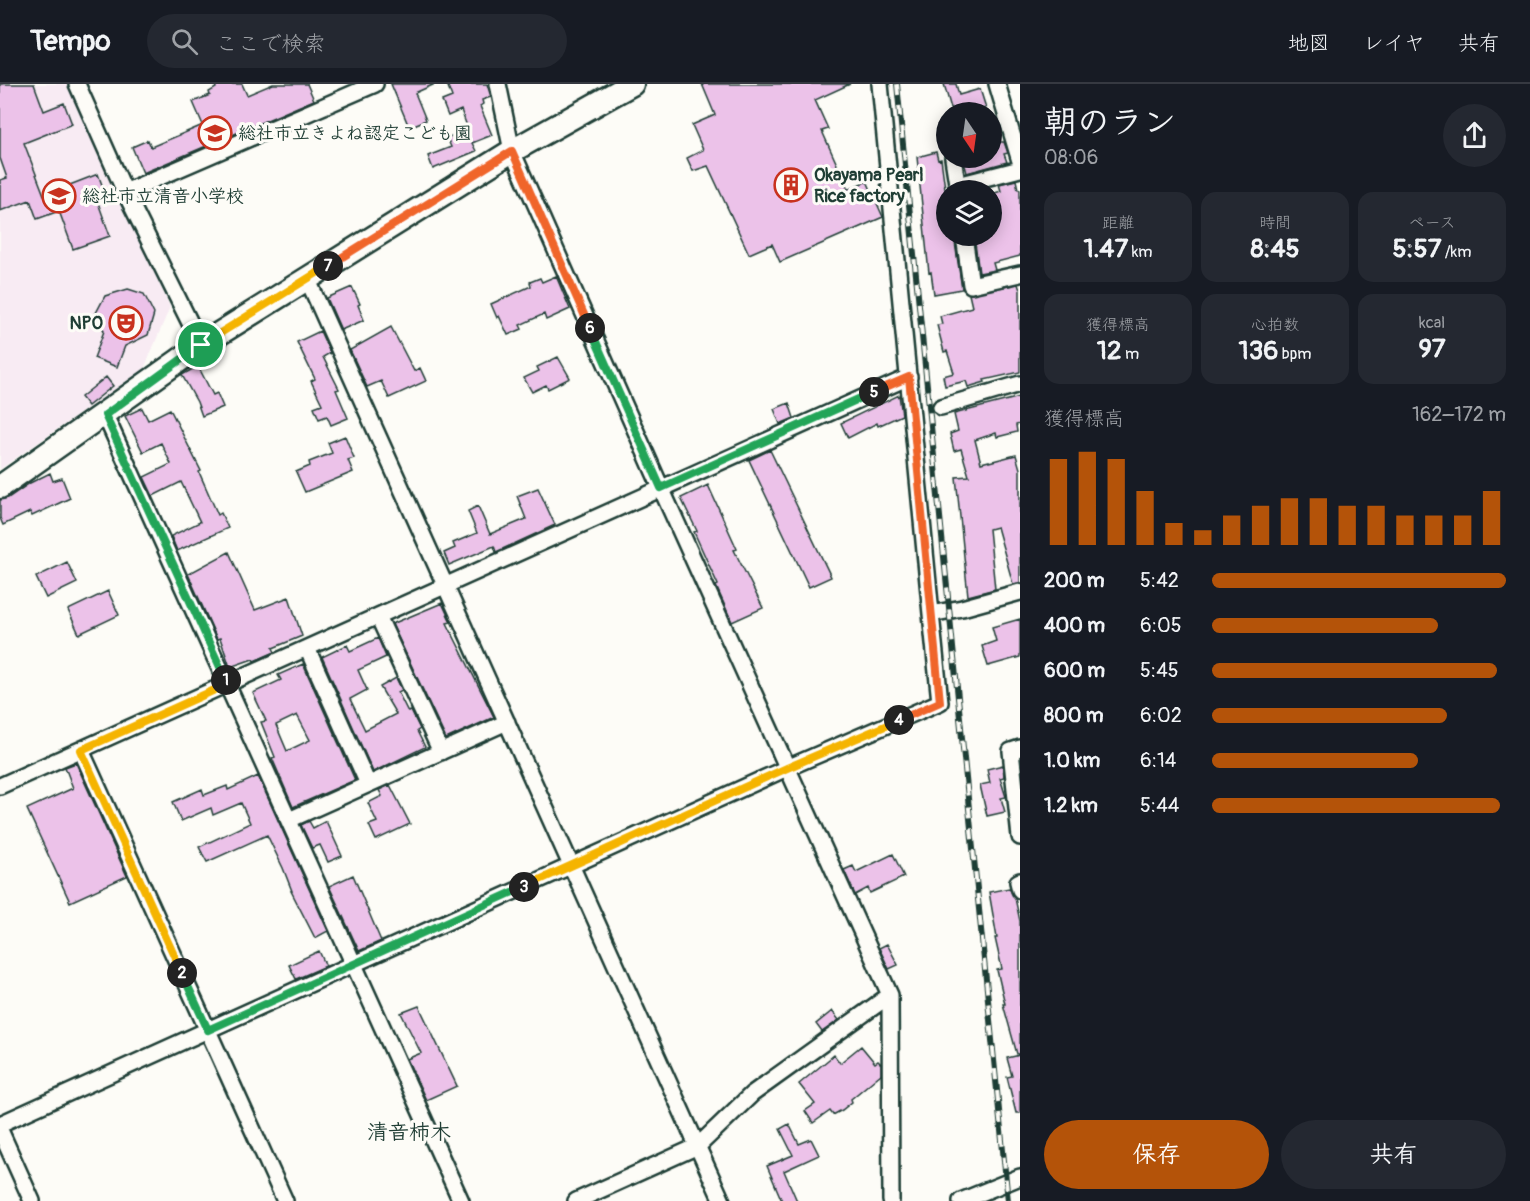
<!DOCTYPE html>
<html lang="ja">
<head>
<meta charset="utf-8">
<style>
	:root { --surface:#171b24; --page:#242831; --text:#f1f3f6; --muted:#9ea1a6; --line:#363941; --accent:#b45309 }
	body { margin:0; font-family:Pangolin,"Klee One",sans-serif; background:var(--page); color:var(--text); height:100vh; display:flex; flex-direction:column; font-size:22px; white-space:nowrap }
	* { box-sizing:border-box; margin:0 }
	p { font-size:20px; color:var(--muted) }
	.icon { flex:none; width:33px; height:33px; fill:none; stroke:currentColor; stroke-width:2; stroke-linecap:round; stroke-linejoin:round }
	.map { position:relative; flex:1; overflow:hidden }
	.panel { display:flex; flex-direction:column; background:var(--surface); width:510px }
	.panel>* { flex:none }
	.needle { width:39px; rotate:167deg }
	.tools { position:absolute; left:936px; top:18px; display:grid; gap:12px }
	.tools a { display:grid; place-items:center; width:66px; height:66px; border-radius:50%; background:var(--surface); box-shadow:0 3px 15px #0003; font-size:30px }
	.pin { position:absolute; display:grid; place-items:center; width:51px; height:51px; color:#fff; margin:-26px; border:3px solid #fff; border-radius:50%; box-shadow:0 2px 6px #0007 }
	.km { position:absolute; width:30px; height:30px; margin:-15px; border-radius:50%; background:#222; color:#fff; font-size:16px; line-height:30px; text-align:center }
	.round { display:grid; place-items:center; flex:none; width:63px; height:63px; border-radius:32px; background:var(--page) }
	.headline { display:flex; align-items:center; justify-content:space-between; height:102px; padding:0 24px }
	h1 { font-size:33px; font-weight:700; line-height:45px }
	.stats { display:grid; grid-template-columns:repeat(3,1fr); gap:9px; height:102px; padding:6px 24px }
	.stats div { display:grid; align-content:center; border-radius:15px; background:var(--page); text-align:center }
	.stats b { font-size:26px; font-weight:700 }
	.stats small { font-size:16px; font-weight:400 }
	.stats p { font-size:16px }
	.chart { height:168px; padding:12px 24px }
	.chart p { display:flex; justify-content:space-between }
	.chart svg { width:100%; height:108px; margin-top:6px; stroke:var(--accent); stroke-width:6 }
	.action { display:flex; gap:12px; margin-top:auto; padding:12px 24px }
	.action a { flex:1; height:69px; border-radius:36px; background:var(--accent); color:#fff; font-size:24px; font-weight:700; line-height:69px; text-align:center }
	.action a+a { background:var(--page); color:var(--text) }
	ul { padding:0 24px; list-style:none; font-size:20px }
	li { display:grid; grid-template-columns:96px 72px 1fr; align-items:center; height:45px }
	li i { height:15px; border-radius:8px; background:var(--accent) }
	header { display:flex; align-items:center; gap:36px; box-sizing:border-box; height:84px; padding:0 30px; background:var(--surface); border-bottom:2px solid var(--line) }
	header strong { font-size:28px }
	nav { display:flex; gap:33px; margin-inline-start:auto; font-size:21px }
	.search { width:420px; height:54px; background:var(--page); display:flex; align-items:center; gap:15px; box-sizing:border-box; padding:0 21px; border-radius:33px; color:var(--muted); font-size:22px }
	main { display:flex; flex:1; min-height:0 }
	.map>svg:first-child { display:block }
	.built { fill:#f8ebf3 }
	.building { fill:#ecc2e9; stroke:#1f3d34; stroke-width:1.5; fill-rule:evenodd }
	.lines { fill:none; stroke-linecap:round; stroke-linejoin:round }
	.minor-casing { stroke:#1f3d34; stroke-width:20 }
	.secondary-casing { stroke:#1f3d34; stroke-width:27 }
	.minor { stroke:#fdfcf7; stroke-width:15 }
	.secondary { stroke:#fdfcf7; stroke-width:22 }
	.rail-casing { stroke:#1f3d34; stroke-width:6 }
	.rail { stroke:#fdfcf7; stroke-width:4; stroke-dasharray:11; stroke-linecap:butt }
	.split-1-casing { stroke:#fff; stroke-width:12 }
	.split-2-casing { stroke:#fff; stroke-width:12 }
	.split-3-casing { stroke:#fff; stroke-width:12 }
	.split-4-casing { stroke:#fff; stroke-width:12 }
	.split-5-casing { stroke:#fff; stroke-width:12 }
	.split-6-casing { stroke:#fff; stroke-width:12 }
	.split-7-casing { stroke:#fff; stroke-width:12 }
	.split-8-casing { stroke:#fff; stroke-width:12 }
	.split-1 { stroke:#22a559; stroke-width:8 }
	.split-2 { stroke:#f5b400; stroke-width:8 }
	.split-3 { stroke:#22a559; stroke-width:8 }
	.split-4 { stroke:#f5b400; stroke-width:8 }
	.split-5 { stroke:#f0652b; stroke-width:8 }
	.split-6 { stroke:#22a559; stroke-width:8 }
	.split-7 { stroke:#f0652b; stroke-width:8 }
	.split-8 { stroke:#f5b400; stroke-width:8 }
	.labels { text-anchor:middle; dominant-baseline:central; stroke-width:6; stroke-linejoin:round; paint-order:stroke }
	.poi-label { font-size:18px; font-weight:bold; fill:#1f3d34; stroke:#fdfcf7; text-anchor:start }
	.quarter-label { font-size:21px; font-weight:bold; fill:#1f3d34; stroke:#fdfcf7 }
</style>
</head>
<body>
<header>
<strong>Tempo</strong>
<div class="search"><svg class="icon" aria-label="search" viewBox="0 0 24 24"><circle cx="10" cy="10" r="6"/><path d="M15 15l6 6"/></svg>ここで検索</div>
<nav><a>地図</a><a>レイヤ</a><a>共有</a></nav>
</header>
<main>
<div class="map">
<svg width="1020" height="1117" viewBox="0 0 1020 1117">
	<rect width="100%" height="100%" fill="#fdfcf7"/>
	<filter id="ink" filterUnits="userSpaceOnUse"><feTurbulence type="fractalNoise" baseFrequency=".0167" numOctaves="2"/><feDisplacementMap in="SourceGraphic" scale="12" xChannelSelector="R" yChannelSelector="G"/><feConvolveMatrix kernelMatrix="1 2 1 2 8 2 1 2 1" color-interpolation-filters="sRGB"/></filter>
	<g filter="url(#ink)">
		<path class="built" d="M0 0H67L170 223 144 285 0 385Z"/>
		<path class="building" d="M0 0H34L44 27 64 19 72 40 24 59 44 111 98 90 105 109 96 113 110 152 73 165 59 127 37 135 30 116 0 127V96L7 94 0 74Z
			M215 0H242L247 11 273 0H307L314 16 143 89 132 63 148 56 151 63 203 41 193 18 210 11 209 8 216 4Z
			M391 0H435L415 9 426 36 409 43Z
			M447 0H487L491 13 482 16 483 20 480 22 492 51 472 59 476 67 433 85 428 72 451 63 447 54 468 45 461 26 448 32 442 17 452 13Z
			M702 0H850L815 16 828 45 822 47 848 105 867 97 883 133 780 178 772 160 749 170 708 82 693 87 687 74 703 66 692 41 715 31Z
			M944 0H956L959 11 980 5 986 24 970 28H952Z
			M1001 58H1004L1008 69 1004 70 1007 78 967 89 963 74H992V61Z
			M936 68 938 76 941 75 946 112V152H954L962 205 934 210 931 188 929 189 917 73Z
			M1016 96 1018 105H1020V172L993 179 995 186 979 189 974 152H992V110L1001 107 999 100Z
			M556 192 570 225 546 236 544 230 520 241 522 245 508 251 499 232 497 234 491 220 531 202 530 198 540 194 542 198Z
			M1018 200 1020 206V288L984 296 985 298 968 303 966 297 945 302 943 292 954 289 947 267 944 268 937 241 942 240 940 232 972 223 969 210Z
			M352 203 360 220 358 221 364 236 341 246 327 214Z
			M128 205 144 210 154 230 148 251 125 262 117 283 94 274 104 247 96 229 105 212Z
			M391 243 414 287 420 284 426 297 389 314 381 297 367 303 350 266Z
			M320 247 330 269 323 273 339 305 336 306 348 334 331 341 327 332 319 335 314 323 322 320 311 297 315 295 297 258Z
			M558 273 570 294 548 305 546 301 532 308 524 294 539 287 537 283Z
			M198 282 213 311 217 309 223 323 202 332 197 318 182 291Z
			M106 293 113 302 88 322 81 313Z
			M899 311 902 331 878 342 877 339 848 354 841 339Z
			M1020 313V340L1016 341 1017 348 997 353 996 349 975 356 981 379 989 377V378L1016 371 1020 385V499L1013 500 997 443 989 445 995 505 968 512 956 393 969 392 961 365 954 367 950 350 958 347 954 330Z
			M789 319 794 334 780 340 774 325Z
			M142 324 148 336 170 325 201 387 199 388 218 431 221 429 228 444 177 467 171 452 200 438 181 398 153 412 144 393 171 380 161 359 143 368 125 332Z
			M345 352 354 374 348 376 353 388 305 408 296 388 310 382 309 378 332 369 328 359Z
			M770 366 831 493 809 503 749 376Z
			M50 389 53 397 62 394 70 414 32 432 30 428 3 441 0 434V416L8 414 30 399Z
			M708 401 737 465 734 466 763 524 732 538 716 502 718 501 694 448 697 447 681 414Z
			M538 404 555 441 496 468 494 462 449 481 444 469 455 464 453 459 477 449 468 427 478 422 490 450 526 435 517 412Z
			M229 468 255 526 289 513 302 552 273 564 275 568 254 577 253 575 230 583 220 554 217 555 188 490Z
			M67 478 77 499 46 514 36 493Z
			M108 507 119 531 79 550 68 526Z
			M442 519 451 538 447 539 494 633 446 655 392 540Z
			M1020 535V573L988 582 982 562 996 557 992 543Z
			M378 554 386 573 358 586 367 606 350 615 365 646 396 630 380 603 396 594 402 606 398 608 408 628 411 627 420 645 417 647 425 663 373 688 322 573 347 561 350 567Z
			M303 580 355 696 293 723 272 674 275 673 261 638 266 637 253 609 281 596 278 591ZM297 631 310 656 287 667 276 641Z
			M76 679 127 792 70 818 27 725 73 704 65 683Z
			M1003 681 1004 693 1000 694 1006 713 1001 714 1005 728 987 732 980 701 990 699 987 685Z
			M258 692 328 847 315 854 291 807H292L283 784 267 751 207 778 199 763 250 739 241 719 213 731 211 724 181 737 173 718 202 705 204 711 227 702 228 706Z
			M390 701 410 740 376 756 369 741 377 738 368 719 382 712 379 706Z
			M309 737 313 744 326 737 342 772 328 778 320 761 312 764 301 741Z
			M893 770 904 793 870 809 868 804 855 811 844 786 853 782 856 788Z
			M353 791 381 857 359 867 329 802Z
			M1009 804 1015 814 1020 837V970H1017L1003 920H1005L997 886 1002 885 995 854H997L989 808Z
			M887 860 898 881 889 885 879 864Z
			M319 867 326 882 296 895 289 881Z
			M419 922 457 1002 426 1016 407 975 421 969 401 929Z
			M832 927 839 936 822 948 816 940Z
			M861 962 875 979 878 977 881 980V990L851 1015 852 1018 842 1026 833 1031 830 1027 813 1039 805 1027 815 1020 799 1000 834 971 840 979Z
			M1020 971V1029H1016L1007 993 1012 992 1007 974Z
			M789 1040 799 1060 811 1055 819 1071 784 1087 797 1117H782L767 1082 793 1071 780 1045Z"/>
		<g class="lines">
			<g class="minor-casing">
				<path id="minor" d="M77 0 125 108 201 261
					M498 0 512 67 661 404 890 911 891 1117
					M880 0 931 530
					M997 0 1020 77
					M953 74 958 106
					M958 101 1020 85
					M125 108 375 0
					M964 152 971 201 1020 190
					M307 194 722 1117
					M941 323 1020 300
					M105 331 461 1117
					M378 532 441 668
					M307 564 368 700
					M1020 664 1011 667 1020 753
					M81 666 285 1117
					M0 702 909 293
					M289 736 507 638
					M1020 797 1018 798 1020 806
					M0 1040 787 684 940 618 931 530 962 524 1020 508
					M0 1046 32 1117
					M576 1117 698 1062 752 1010 890 911
					M961 1117 1020 1093"/>
			</g>
			<g class="secondary-casing">
				<path id="secondary" d="M0 403 201 261 512 67 632 0"/>
			</g>
			<use href="#minor" class="minor"/>
			<use href="#secondary" class="secondary"/>
			<g class="rail-casing">
				<path id="rail" d="M897 0 1008 1117"/>
			</g>
			<use href="#rail" class="rail"/>
		</g>
	</g>
	<g class="lines" filter="url(#ink)">
		<g class="split-1-casing">
			<path id="split-1" d="M201 261 105 331 226 596"/>
		</g>
		<g class="split-2-casing">
			<path id="split-2" d="M182 889 81 666 228 600 226 596"/>
		</g>
		<g class="split-3-casing">
			<path id="split-3" d="M182 889 208 946 524 803"/>
		</g>
		<g class="split-4-casing">
			<path id="split-4" d="M524 803 787 684 899 636"/>
		</g>
		<g class="split-5-casing">
			<path id="split-5" d="M874 308 909 293 940 618 899 636"/>
		</g>
		<g class="split-6-casing">
			<path id="split-6" d="M590 244 661 404 874 308"/>
		</g>
		<g class="split-7-casing">
			<path id="split-7" d="M328 182 512 67 590 244"/>
		</g>
		<g class="split-8-casing">
			<path id="split-8" d="M201 261 328 182"/>
		</g>
		<use href="#split-1" class="split-1"/>
		<use href="#split-2" class="split-2"/>
		<use href="#split-3" class="split-3"/>
		<use href="#split-4" class="split-4"/>
		<use href="#split-5" class="split-5"/>
		<use href="#split-6" class="split-6"/>
		<use href="#split-7" class="split-7"/>
		<use href="#split-8" class="split-8"/>
	</g>
	<defs>
		<g id="school-ring" transform="scale(1.725)"><circle r="9.5" fill="#fdfcf7" stroke="#c8321e" stroke-width="1.5"/><path d="M0-5L7-2L0 1L-7-2ZM-4 1L0 2.5L4 1V4Q0 6-4 4Z" fill="#c8321e"/></g>
		<g id="building-ring" transform="scale(1.725)"><circle r="9.5" fill="#fdfcf7" stroke="#c8321e" stroke-width="1.5"/><path d="M-4-6H4V6H1V3H-1V6H-4ZM-2.5-4.3h1.7v1.8h-1.7ZM.8-4.3h1.7v1.8H.8ZM-2.5-1h1.7V.8h-1.7ZM.8-1h1.7V.8H.8Z" fill="#c8321e"/></g>
		<g id="theatre-ring" transform="scale(1.725)"><circle r="9.5" fill="#fdfcf7" stroke="#c8321e" stroke-width="1.5"/><path d="M-5-5.5Q0-4 5-5.5V0Q5 5 0 6Q-5 5-5 0ZM-3.3-2.5H-1v1.5H-3.3ZM1-2.5H3.3v1.5H1ZM-2.8 1Q0 5.5 2.8 1Z" fill="#c8321e"/></g>
	</defs>
	<g fill-rule="evenodd">
		<use href="#school-ring" x="215" y="49"/>
		<use href="#building-ring" x="791" y="101"/>
		<use href="#school-ring" x="59" y="112"/>
		<use href="#theatre-ring" x="126" y="239"/>
	</g>
	<g class="labels">
		<g class="poi-label">
			<text x="238" y="49">総社市立きよね認定こども園</text>
			<text x="814" y="91">Okayama Pearl<tspan x="814" dy="21">Rice factory</tspan></text>
			<text x="82" y="112">総社市立清音小学校</text>
			<text x="103" y="239" text-anchor="end">NPO</text>
		</g>
		<g class="quarter-label">
			<text x="409" y="1048">清音柿木</text>
		</g>
	</g>
</svg>
<div class="tools">
<a><svg class="needle" viewBox="-14 -14 28 28"><path d="M0-13l5 13h-10z" fill="#e53935"/><path d="M0 13l5-13h-10z" fill="#9ea1a6"/></svg></a>
<a><svg class="icon" aria-label="layers" viewBox="0 0 24 24"><path d="M12 4l9 5-9 5-9-5zM3 14l9 5 9-5"/></svg></a>
</div>
<div class="pin" style="left:201px;top:261px;background:#1e9e55"><svg class="icon" aria-label="arrive" viewBox="0 0 24 24"><path d="M6 21V4h12l-3 4 3 4H6"/></svg></div>
<b class="km" style="left:226px;top:596px">1</b>
<b class="km" style="left:182px;top:889px">2</b>
<b class="km" style="left:524px;top:803px">3</b>
<b class="km" style="left:899px;top:636px">4</b>
<b class="km" style="left:874px;top:308px">5</b>
<b class="km" style="left:590px;top:244px">6</b>
<b class="km" style="left:328px;top:182px">7</b>
</div>
<section class="panel">
<div class="headline"><div><h1>朝のラン</h1><p>08:06</p></div><a class="round"><svg class="icon" aria-label="share" viewBox="0 0 24 24"><path d="M12 15V3M7 8l5-5 5 5M5 13v7h14v-7"/></svg></a></div>
<div class="stats">
<div><p>距離</p><b>1.47<small> km</small></b></div>
<div><p>時間</p><b>8:45</b></div>
<div><p>ペース</p><b>5:57<small> /km</small></b></div>
</div>
<div class="stats">
<div><p>獲得標高</p><b>12<small> m</small></b></div>
<div><p>心拍数</p><b>136<small> bpm</small></b></div>
<div><p>kcal</p><b>97</b></div>
</div>
<div class="chart"><p><span>獲得標高</span>162–172 m</p>
<svg viewBox="0 0 160 44" preserveAspectRatio="none"><path d="M5 44V9M15 44V6M25 44V9M35 44V22M45 44V35M55 44V38M65 44V32M75 44V28M85 44V25M95 44V25M105 44V28M115 44V28M125 44V32M135 44V32M145 44V32M155 44V22"/></svg>
</div>
<ul>
<li><b>200 m</b>5:42<i style="width:100%"></i></li>
<li><b>400 m</b>6:05<i style="width:77%"></i></li>
<li><b>600 m</b>5:45<i style="width:97%"></i></li>
<li><b>800 m</b>6:02<i style="width:80%"></i></li>
<li><b>1.0 km</b>6:14<i style="width:70%"></i></li>
<li><b>1.2 km</b>5:44<i style="width:98%"></i></li>
</ul>
<div class="action"><a>保存</a><a>共有</a></div>
</section>
</main>
</body>
</html>
